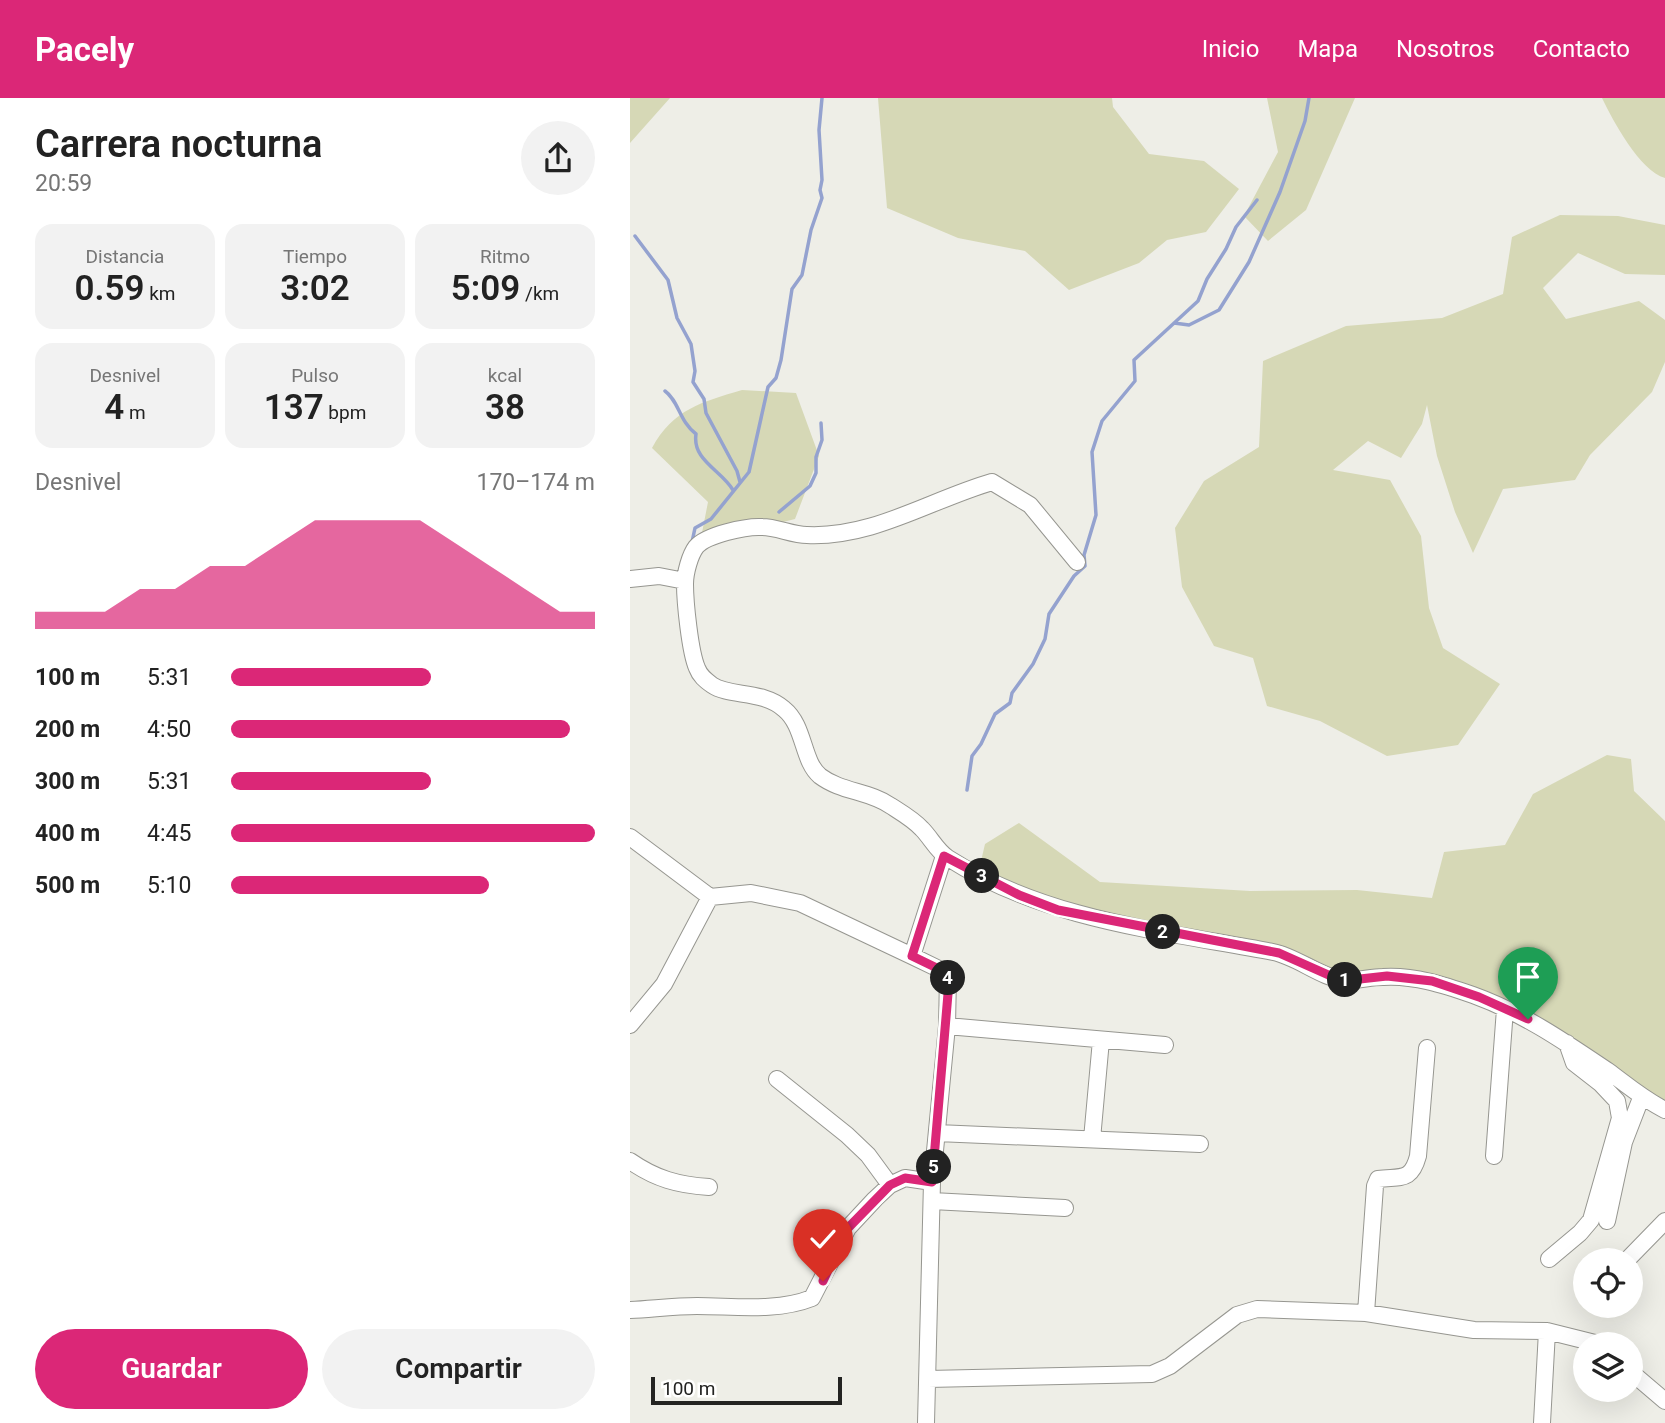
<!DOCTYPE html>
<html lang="es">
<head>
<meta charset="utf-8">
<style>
	:root { --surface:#fff; --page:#f2f2f2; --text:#222; --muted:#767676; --accent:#db2777 }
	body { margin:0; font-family:Roboto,sans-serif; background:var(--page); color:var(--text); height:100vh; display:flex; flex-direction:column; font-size:26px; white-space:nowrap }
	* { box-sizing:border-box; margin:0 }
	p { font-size:23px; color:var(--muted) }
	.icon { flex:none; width:38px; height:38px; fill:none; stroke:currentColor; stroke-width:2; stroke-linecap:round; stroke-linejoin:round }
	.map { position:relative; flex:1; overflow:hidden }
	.details { display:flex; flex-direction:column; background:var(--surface); width:630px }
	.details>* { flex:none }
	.buttons { position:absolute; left:943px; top:1150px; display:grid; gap:14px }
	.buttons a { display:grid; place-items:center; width:70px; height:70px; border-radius:50%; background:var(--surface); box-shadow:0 7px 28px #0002; font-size:35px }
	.scale { position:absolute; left:21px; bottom:18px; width:191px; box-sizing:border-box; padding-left:7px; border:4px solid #232321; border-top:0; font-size:19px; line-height:24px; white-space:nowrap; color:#232321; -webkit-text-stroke:5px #fffffe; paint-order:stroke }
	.pin { position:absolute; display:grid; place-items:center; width:60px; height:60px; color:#fff; margin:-72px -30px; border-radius:50% 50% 50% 0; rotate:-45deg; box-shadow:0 0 7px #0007 }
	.pin .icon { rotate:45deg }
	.km { position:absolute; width:35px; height:35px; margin:-18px; border-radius:50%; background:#222; color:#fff; font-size:19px; line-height:35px; text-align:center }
	.round { display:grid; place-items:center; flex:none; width:74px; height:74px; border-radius:37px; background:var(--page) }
	.summary { display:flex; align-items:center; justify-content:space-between; height:119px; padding:0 35px }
	h1 { font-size:38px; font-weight:600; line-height:52px }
	.metrics { display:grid; grid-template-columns:repeat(3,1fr); gap:10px; height:119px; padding:7px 35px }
	.metrics div { display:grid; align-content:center; border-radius:18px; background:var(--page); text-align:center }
	.metrics b { font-size:35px; font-weight:600 }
	.metrics small { font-size:19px; font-weight:400 }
	.metrics p { font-size:19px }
	.chart { height:196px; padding:14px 35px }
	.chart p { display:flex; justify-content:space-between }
	.chart svg { width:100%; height:126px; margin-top:7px; fill:var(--accent); opacity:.7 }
	.action { display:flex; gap:14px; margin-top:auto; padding:14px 35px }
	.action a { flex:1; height:80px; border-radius:42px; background:var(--accent); color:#fff; font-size:28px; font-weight:600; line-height:80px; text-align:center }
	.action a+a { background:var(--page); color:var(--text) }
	ul { padding:0 35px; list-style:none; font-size:23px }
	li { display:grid; grid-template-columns:112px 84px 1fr; align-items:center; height:52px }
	li i { height:18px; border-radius:9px; background:var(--accent) }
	header { display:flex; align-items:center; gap:42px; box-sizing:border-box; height:98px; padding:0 35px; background:var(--accent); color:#fff }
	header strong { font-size:33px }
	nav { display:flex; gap:38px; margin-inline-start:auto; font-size:24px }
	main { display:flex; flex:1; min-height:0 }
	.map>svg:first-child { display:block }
	.green { fill:#d6d8b6 }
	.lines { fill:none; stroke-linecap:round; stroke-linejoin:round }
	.stream { stroke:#94a2cf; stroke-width:3.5 }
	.minor-casing { stroke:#969690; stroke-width:18 }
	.minor { stroke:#fff; stroke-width:16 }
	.route-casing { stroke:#fff; stroke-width:14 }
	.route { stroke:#db2777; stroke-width:9 }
</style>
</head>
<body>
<header>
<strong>Pacely</strong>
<nav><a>Inicio</a><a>Mapa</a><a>Nosotros</a><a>Contacto</a></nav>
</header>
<main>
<section class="details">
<div class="summary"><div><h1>Carrera nocturna</h1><p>20:59</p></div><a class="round"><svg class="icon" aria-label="share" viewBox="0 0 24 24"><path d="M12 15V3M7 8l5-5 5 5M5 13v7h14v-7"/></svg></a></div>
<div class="metrics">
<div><p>Distancia</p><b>0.59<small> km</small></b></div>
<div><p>Tiempo</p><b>3:02</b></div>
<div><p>Ritmo</p><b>5:09<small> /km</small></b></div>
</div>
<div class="metrics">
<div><p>Desnivel</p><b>4<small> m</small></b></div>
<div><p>Pulso</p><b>137<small> bpm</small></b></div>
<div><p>kcal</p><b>38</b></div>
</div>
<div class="chart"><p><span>Desnivel</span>170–174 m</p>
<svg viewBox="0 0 160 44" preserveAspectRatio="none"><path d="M0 44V38L10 38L20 38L30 30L40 30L50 22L60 22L70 14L80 6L90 6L100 6L110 6L120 14L130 22L140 30L150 38L160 38V44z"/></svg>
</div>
<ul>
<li><b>100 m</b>5:31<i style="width:55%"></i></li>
<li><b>200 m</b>4:50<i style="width:93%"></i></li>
<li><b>300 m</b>5:31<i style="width:55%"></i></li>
<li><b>400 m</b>4:45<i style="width:100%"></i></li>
<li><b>500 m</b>5:10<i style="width:71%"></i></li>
</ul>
<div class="action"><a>Guardar</a><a>Compartir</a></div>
</section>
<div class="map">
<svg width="1035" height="1325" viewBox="0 0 1035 1325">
	<rect width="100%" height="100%" fill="#eeeee7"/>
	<path class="green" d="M0 0H40L0 45Z
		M248 0H482L483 9 519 56 574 63 609 91 576 134 537 142 509 165 439 192 395 153 328 140 257 110Z
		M637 0H725L676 112 638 143 614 118 648 54Z
		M972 0H1035V80C1010 73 983 23 972 0Z
		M930 117 988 118 1035 127V177L995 176 948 155 913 190 936 221 1009 203 1035 222V264L1022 294 960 357 945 382 873 391 843 455 825 414 807 358 797 307 792 326 771 360 738 343 703 372 760 382 791 438 799 510 813 550 870 586 828 647 757 658 690 623 637 608 623 560 584 548 552 489 545 430 574 383 629 349 633 263 716 228 812 220 873 196 882 139Z
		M112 292 166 295 189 358 165 421 70 445 78 404 22 350C43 311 72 304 112 292Z
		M977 657 1001 661 1004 693 1035 723V1012L937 945 802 883H712L649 855 478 823 348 776 355 746 389 725 470 784 620 793 727 792 802 800 814 754 875 747 903 696Z"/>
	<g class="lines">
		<path class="stream" d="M5 138 38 182 47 220 61 246 65 273 63 284 74 301 76 315 107 373 110 384
			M544 225 559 227 589 212 619 164 650 94 675 23 679 0
			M35 293C49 303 49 323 66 336 62 362 91 372 103 392
			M149 414 180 388 186 375V359L192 342 191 325
			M62 444 65 430 81 421 119 374 138 289 146 280 151 262 162 191 172 177 181 132 192 100 190 92 192 82 189 32 192 0
			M337 692 342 658 351 646 365 616 380 605 382 595 403 566 415 541 419 516 444 478 455 468 454 457 466 417 462 354 472 323 505 283 504 262 568 203 577 181 596 151 606 129 627 102"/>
		<g class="minor-casing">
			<path id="minor" d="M447 464 400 407 362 384C300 402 243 440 177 437 162 437 147 429 132 429 116 428 76 437 66 449 60 457 55 475 55 486 55 504 60 554 67 570 70 578 75 582 82 587 99 599 133 592 154 611 175 628 172 663 190 678 211 694 240 693 261 708 272 715 284 722 292 731 301 740 307 753 318 760 415 822 532 833 643 854 666 858 693 881 714 882 727 883 740 879 753 879 784 877 814 887 843 897 893 915 935 944 978 973 997 987 1013 1001 1035 1012
				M0 481 29 478 55 483
				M0 739 80 799 121 795 170 805 282 858 313 873 318 878 317 928 302 1084 296 1325
				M282 858 314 758
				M0 927 34 886 80 799
				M317 928 535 947
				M147 981 217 1037 238 1057 260 1087
				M307 1035 570 1046
				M462 1041 471 942
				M864 1058 875 911
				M0 1063C26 1081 48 1087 79 1089
				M302 1103 435 1110
				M977 1123 994 1044 1011 1000
				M919 1161 950 1135 961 1122 990 1020 987 1003 971 986 944 965 937 945
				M997 1162 1035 1123
				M0 1212C22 1211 44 1208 67 1208 104 1208 147 1214 182 1200L218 1130 245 1101 260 1087 275 1080 302 1084
				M736 1215 745 1088 748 1081C771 1078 781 1084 788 1058L797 950
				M1001 1274 1035 1303
				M298 1281 522 1276 540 1268 607 1217 627 1211 736 1215 844 1232 917 1233 969 1246
				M912 1325 917 1233"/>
		</g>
		<use href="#minor" class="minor"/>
	</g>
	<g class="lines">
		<g class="route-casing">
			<path id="route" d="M193 1183 218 1130 260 1087 275 1080 302 1084 319 884 313 873 282 858 314 758 389 797 428 812 649 855 712 883 757 878 802 883 849 899 898 921"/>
		</g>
		<use href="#route" class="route"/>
	</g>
</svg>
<div class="buttons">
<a><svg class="icon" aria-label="locate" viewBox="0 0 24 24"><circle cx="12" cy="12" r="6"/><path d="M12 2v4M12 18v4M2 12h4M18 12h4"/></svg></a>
<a><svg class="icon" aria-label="layers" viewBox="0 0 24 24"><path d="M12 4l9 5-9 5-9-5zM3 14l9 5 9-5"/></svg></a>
</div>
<div class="scale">100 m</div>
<div class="pin" style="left:898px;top:921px;background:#1e9e55"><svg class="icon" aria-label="arrive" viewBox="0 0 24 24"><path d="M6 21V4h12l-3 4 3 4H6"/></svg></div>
<div class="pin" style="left:193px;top:1183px;background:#d93025"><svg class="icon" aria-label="check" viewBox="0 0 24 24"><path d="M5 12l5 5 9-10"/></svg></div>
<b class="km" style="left:715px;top:882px">1</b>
<b class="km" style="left:533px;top:834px">2</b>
<b class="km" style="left:352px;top:778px">3</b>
<b class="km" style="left:318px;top:880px">4</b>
<b class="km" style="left:304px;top:1069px">5</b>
</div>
</main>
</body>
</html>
